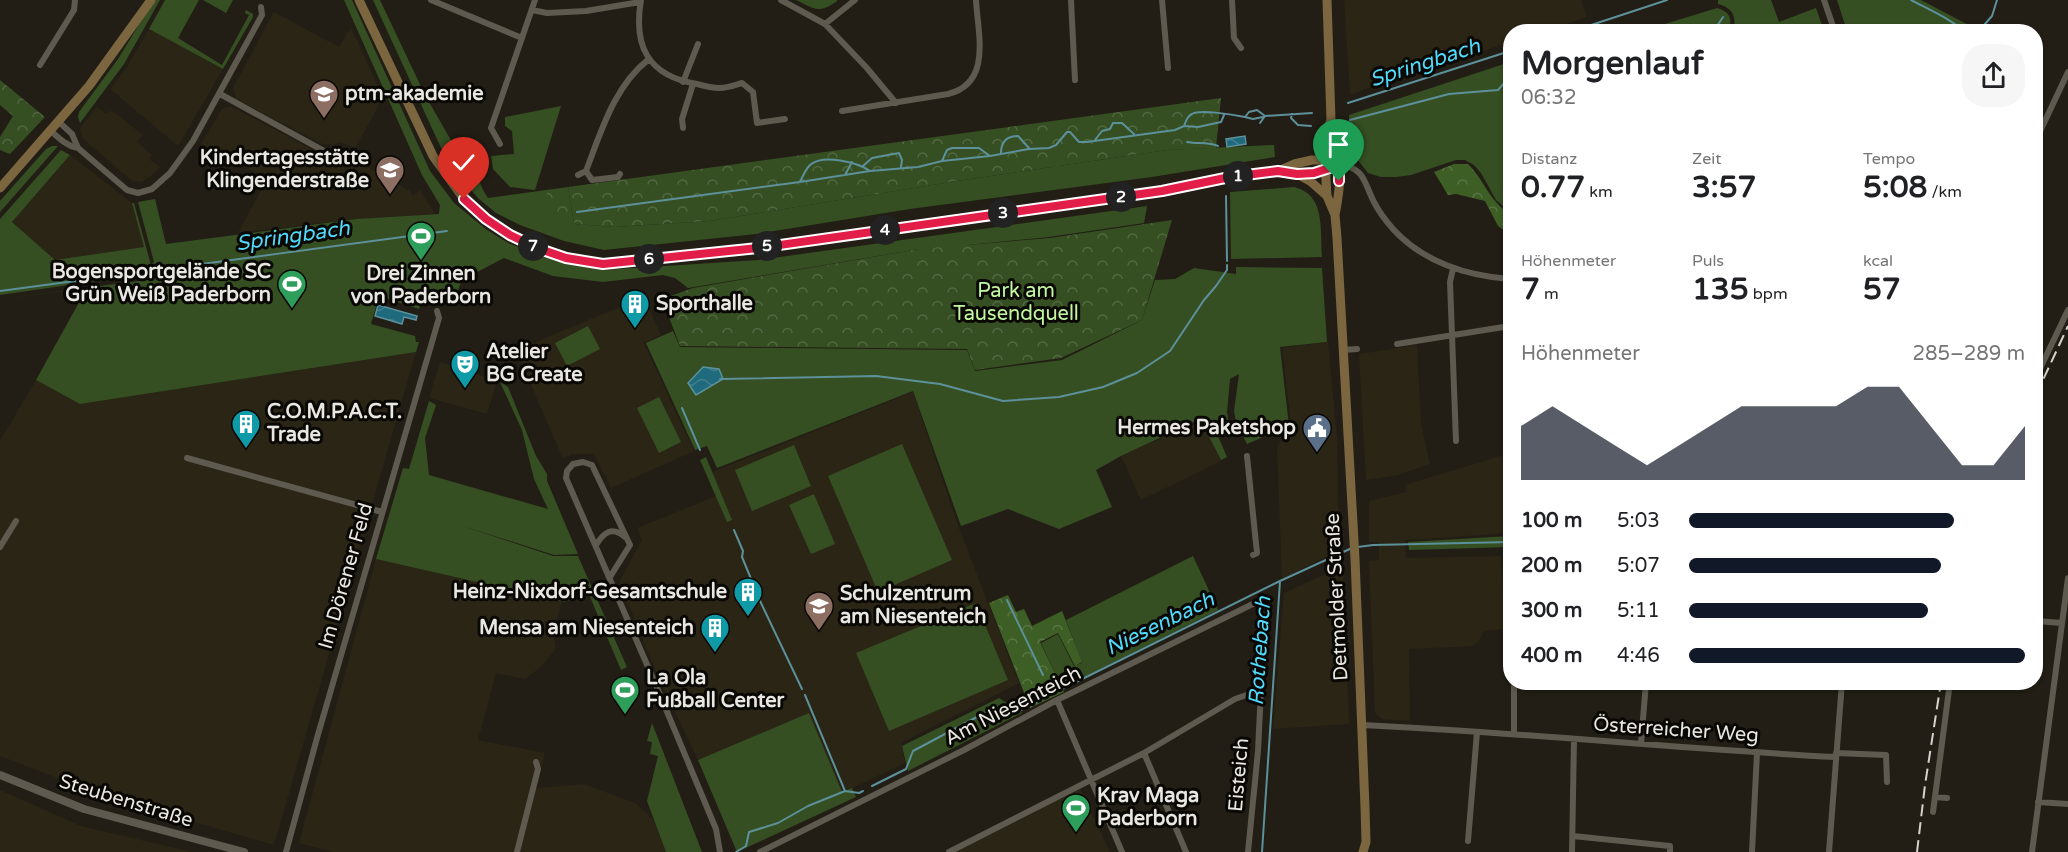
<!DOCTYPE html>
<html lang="de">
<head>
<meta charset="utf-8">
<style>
	:root { --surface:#fff; --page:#f6f6f6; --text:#202124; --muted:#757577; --accent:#111827 }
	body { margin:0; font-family:"Varela Round",sans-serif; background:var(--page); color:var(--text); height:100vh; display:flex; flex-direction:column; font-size:22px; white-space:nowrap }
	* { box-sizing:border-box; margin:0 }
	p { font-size:20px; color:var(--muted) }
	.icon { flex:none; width:33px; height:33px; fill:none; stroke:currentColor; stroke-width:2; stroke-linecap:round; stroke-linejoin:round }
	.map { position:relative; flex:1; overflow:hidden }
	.side { position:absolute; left:1503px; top:24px; width:540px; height:666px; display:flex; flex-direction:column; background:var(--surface); border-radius:24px; box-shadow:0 2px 4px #0004 }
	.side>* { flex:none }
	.pin { position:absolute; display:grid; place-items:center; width:51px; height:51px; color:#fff; margin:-62px -26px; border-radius:50% 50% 50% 0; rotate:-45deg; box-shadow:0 0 6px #0007 }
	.pin .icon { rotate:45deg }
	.km { position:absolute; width:30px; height:30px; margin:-15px; border-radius:50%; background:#222; color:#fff; font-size:16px; line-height:30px; text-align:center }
	.round { display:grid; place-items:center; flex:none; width:63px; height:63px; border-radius:24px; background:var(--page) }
	.summary { display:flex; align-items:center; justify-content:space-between; height:102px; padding:0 18px }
	h1 { font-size:33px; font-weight:700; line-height:45px }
	.metrics { display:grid; grid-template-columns:repeat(3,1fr); gap:9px; height:102px; padding:6px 18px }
	.metrics div { display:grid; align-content:center }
	.metrics b { font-size:30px; font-weight:700 }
	.metrics small { font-size:16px; font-weight:400 }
	.metrics p { font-size:16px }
	.chart { height:168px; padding:12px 18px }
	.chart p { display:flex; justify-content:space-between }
	.chart svg { width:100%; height:108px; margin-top:6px; fill:var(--accent); opacity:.7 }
	ul { padding:0 18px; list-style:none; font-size:20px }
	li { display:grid; grid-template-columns:96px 72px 1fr; align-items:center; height:45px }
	li i { height:15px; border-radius:8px; background:var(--accent) }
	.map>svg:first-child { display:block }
	.built { fill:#2b2516 }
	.green { fill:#354f22 }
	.forest { fill:url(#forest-crowns) }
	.park { fill:url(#park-crowns) }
	.water { fill:url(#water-waves); stroke:#5c909a; stroke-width:1.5 }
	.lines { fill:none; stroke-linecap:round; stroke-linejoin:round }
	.stream { stroke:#5c909a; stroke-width:2 }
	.minor { stroke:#5e5a4f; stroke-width:6 }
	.tertiary { stroke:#5e5a4f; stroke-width:8 }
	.secondary { stroke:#7b6640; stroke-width:9 }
	.rail { stroke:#d5d2cc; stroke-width:2; stroke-dasharray:12 6; stroke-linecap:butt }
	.route-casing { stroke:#fff; stroke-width:12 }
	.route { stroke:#e11d48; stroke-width:8 }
	.labels { text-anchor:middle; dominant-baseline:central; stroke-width:6; stroke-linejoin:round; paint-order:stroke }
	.poi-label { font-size:20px; font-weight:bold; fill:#e9e7e1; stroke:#0a0805; text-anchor:start }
	.park-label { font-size:20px; fill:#c2f6a0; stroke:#0a0805 }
	.street-label { font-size:20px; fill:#e9e7e1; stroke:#0a0805 }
	.water-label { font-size:21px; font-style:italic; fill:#51dafc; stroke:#0a0805 }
</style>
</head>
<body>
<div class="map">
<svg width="2068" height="852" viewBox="0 0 2068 852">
	<defs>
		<pattern id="forest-crowns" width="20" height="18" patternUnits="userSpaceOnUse" patternTransform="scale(1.5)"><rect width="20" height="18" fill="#3d5e24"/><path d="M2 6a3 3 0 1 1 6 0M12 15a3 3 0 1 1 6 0" fill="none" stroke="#597544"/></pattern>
		<pattern id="park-crowns" width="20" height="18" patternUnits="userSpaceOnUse" patternTransform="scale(1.5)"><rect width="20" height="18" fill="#354f22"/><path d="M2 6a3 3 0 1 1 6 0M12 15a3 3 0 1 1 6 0" fill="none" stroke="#526842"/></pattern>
		<pattern id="water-waves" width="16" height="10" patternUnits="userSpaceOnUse" patternTransform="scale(1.5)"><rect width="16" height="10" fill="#1f6a7c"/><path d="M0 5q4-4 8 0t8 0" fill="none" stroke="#407f8e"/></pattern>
	</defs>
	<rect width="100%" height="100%" fill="#221e15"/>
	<path class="built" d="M1344 0H1581L1587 17 1544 31 1510 32V42L1423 71 1421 66 1374 81 1376 85 1350 95Z
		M274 12 339 47 351 27 383 98 355 148 340 142 334 145 322 144 236 99 233 88Z
		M149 29 223 69 178 146 110 89 125 70Z
		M97 107 106 114 110 111 114 112 143 135 137 142 152 155 149 159 160 167 151 176 141 182 132 181 82 138 80 128Z
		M227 107H232L345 167 350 158 393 181 410 191 413 196 420 190 435 214 356 219 238 233 267 179 201 144 222 109Z
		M70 155 132 203 145 247 55 260 12 222Z
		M644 297 661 335 644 343 694 451 611 488 594 454H572L563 459 516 350Z
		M1328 342 1337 438 1339 550 1282 579 1277 446 1291 425 1282 348Z
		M1417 345 1421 424 1430 464 1398 475 1366 480 1359 354Z
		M416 352 274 845 138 806 81 787 0 756V441L36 380 80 404Z
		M440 362 497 381 487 414 429 398Z
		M913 392 959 528 1019 683 901 743 905 763 842 793 808 714 698 760 660 681 619 582 642 540 637 528 721 494 712 472Z
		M1201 420 1221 461 1141 500 1121 456Z
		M1510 453V533L1405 540 1406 558 1501 556 1505 629 1489 630 1484 632 1478 642 1473 646 1409 649 1410 721 1382 719 1375 713 1369 561 1379 560V542H1369V501L1406 492 1405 485Z
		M376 559 562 601 553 632 556 649 541 667 525 679 496 673 478 740 545 753 536 788 584 784 635 803 653 819 666 852H333L299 843Z
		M1343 566 1349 724 1273 729 1284 593Z
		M1080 788 1110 852H953Z
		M0 790 81 826 192 852H0Z"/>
	<path class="green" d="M154 0H160L124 64 80 123 78 117 79 112 118 59Z
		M165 0H199L178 38 222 65 249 15 245 13 246 10 253 14V17L223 69 149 29Z
		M203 0H233L226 13Z
		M344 0H352L430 171 454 203 487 230 510 244 563 263 603 270 758 260 1147 206 1144 223 1049 237 967 245 958 250 919 249 688 288 675 278 663 275 603 282 553 276 504 258 462 280 452 305 425 294 419 309 379 296 371 324 415 336 416 342H419L416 352 80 404 36 380 87 288 0 299 154 279 152 273 0 295V219L61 150 70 155 12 222 55 260 144 247 132 203H134L151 265 154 262 138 202 155 199 166 244 356 219 439 214 440 205 422 175Z
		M373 0H380L425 95 452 142 464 151H477C476 170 477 182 488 198L568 187 574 224 615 227 709 221 957 181 1167 150 1274 145 1275 157 1152 177 910 209 756 234 604 250 564 241 520 225 496 213 479 199 456 173 442 150Z
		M796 0H837V1C820 14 814 9 796 0Z
		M1718 0H1771L1779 22 1816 8 1824 31H1733C1737 17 1733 8 1718 4Z
		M1837 0H1921L1980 31H1847Z
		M1717 8C1731 12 1732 19 1729 31H1642Z
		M1510 62V212L1496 200 1481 173 1474 165 1465 160H1456L1411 175 1396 177H1381L1368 173 1351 151 1349 115Z
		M561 106 535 190 510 187 493 169 491 156 514 154 512 131 505 126V117Z
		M52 146H58L0 212V201L46 149Z
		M1294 187C1326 194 1320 231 1322 257L1231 259 1230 192Z
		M1236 267 1322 268 1327 342 1280 347 1289 426 1247 444 1236 422 1234 411 1239 374 1230 379 1227 412 1230 429 1218 436 1227 457 1221 460 1200 419 1121 456 1096 470 1112 507 1059 529 1008 509 961 526 913 391 717 468 707 446 695 450 646 343 673 331 680 347 967 350 975 371 1062 360 1142 320 1155 280 1175 279 1194 268 1236 274Z
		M588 326 600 349 567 366 555 343Z
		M500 382 508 387 536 456 547 474V481L578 554 554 555 460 525 553 556H578L627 667 621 670 588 592 565 602 376 559 403 468 409 469 429 401 436 405 425 438 429 475 548 509 534 479 522 430Z
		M659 397 681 442 659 453 637 408Z
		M902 444 952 560 878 592 828 476Z
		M794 445 811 486 752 511 735 470Z
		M706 457 732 520 727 522 700 460Z
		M814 494 835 544 811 554 789 505Z
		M1510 536V547L1409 550 1408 542Z
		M1193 556 1218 610 1062 688 1041 643 1058 634 1074 666 1082 663 1066 620Z
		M976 603 1008 680 889 731 856 653Z
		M999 698 1022 713 908 771 902 746Z
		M809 713 842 792 852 788 856 797 737 852 698 760Z
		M652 723 702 852H666L647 801 658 756 650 754 652 742 647 741Z"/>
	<path class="forest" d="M1454 164H1468C1485 181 1489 201 1510 214V229L1505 231 1498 226 1485 201 1456 194 1448 195 1434 172Z
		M1008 595 1016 612 1024 609 1032 626 1062 611 1082 662 1075 666 1058 633 1040 642 1064 692 1030 708 989 603Z"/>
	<path class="park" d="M0 80 45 117 10 154 0 150V137L13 116 0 105Z
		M1221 98 1216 148 1167 150 957 181 709 221 615 227 574 224 568 187Z
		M566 188 569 211 564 216 546 215 547 191Z
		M1172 220 1142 320 1061 358 975 370 967 349 680 346 662 299 693 288 919 249 1050 238Z"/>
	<path class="water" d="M1245 136 1246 144 1227 147 1226 139Z
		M378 305 417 316 416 320 404 317 402 324 375 316Z
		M703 367 719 369 723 379 696 395 688 383Z"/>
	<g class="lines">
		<path class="stream" d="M1911 0C1930 10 1949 18 1965 32
			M1570 32 1667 0
			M1713 32 1723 17
			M1978 32 1992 16 1997 0
			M1348 103 1510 51
			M1292 114 1291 118 1298 125 1311 126
			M1245 117 1253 119 1263 117
			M1350 120 1449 94 1498 90 1510 76
			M1260 123 1265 116
			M1184 126 1198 127 1221 122 1224 115
			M1095 140 1102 131 1110 129 1113 123H1122L1134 134
			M1187 142C1198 144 1208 142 1218 146
			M1001 153C1001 142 1007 136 1018 136L1029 148
			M942 161 990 156
			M863 166 872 158 899 153 902 160 901 167
			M845 175 852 162
			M800 182 870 171 918 167 942 161 947 150 952 148H979L990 156 1029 149 1049 148 1056 145 1067 132H1070L1079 142H1087L1175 130 1184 126C1186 121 1187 116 1192 114 1200 109 1235 115 1245 117L1249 112 1257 110 1265 116 1312 113
			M1226 196 1227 261
			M577 212 800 182C803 176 805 170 810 165 823 154 857 162 870 171
			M0 291 447 231
			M720 379 876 376 940 384 1003 401 1059 397 1103 387 1137 373 1170 351 1204 300 1216 286 1227 270V265
			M682 408 700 450
			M734 530 743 551 742 557 761 603 802 689
			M1358 547 1373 545 1510 542
			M1007 600 1043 675
			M1050 684 1060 691
			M1052 694 1280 581 1352 548
			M805 695 845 791
			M1028 707 1048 696
			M872 786 906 769 913 751 992 709 1018 712 1023 709
			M736 852 746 846 749 832 778 823 808 806 845 791 859 793 863 791
			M1262 852 1280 581"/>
		<path class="minor" d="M431 0 522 38
			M641 0C633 46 648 76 697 84 704 86 712 88 720 88 727 88 735 85 742 83L753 92 757 123 785 119
			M781 0 825 24 866 67 896 103
			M1071 0 1075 80
			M1162 0 1168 68
			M1232 0 1234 38 1241 48
			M1824 0 1835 32
			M532 10 547 13 586 11 640 2
			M825 24 855 0
			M40 65 74 10 75 0
			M683 82 698 44
			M220 94 335 157 343 154
			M842 111 948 94C992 83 978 35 976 0
			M59 122 72 134 78 148 127 190 138 193 152 189 170 173 193 141 262 15 261 7
			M683 128 682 119 693 84
			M51 131C59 138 68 147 78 148
			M2036 140 2068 72
			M500 144 491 128 535 0
			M1339 165C1365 167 1364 183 1374 202 1379 212 1386 221 1393 229 1423 262 1467 276 1510 279
			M586 171 592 180 618 177 620 174
			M578 175 586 171C601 132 614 86 649 59
			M1453 269 1450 282 1456 441
			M1397 344 1510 326
			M1343 350 1357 349
			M2036 377 2068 310
			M1247 456 1257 553 1253 555
			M187 458 382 512
			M596 545C604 532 612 526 625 537
			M0 547 16 521
			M610 577 630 545 592 465 583 462 573 464 567 471 566 478 655 683 716 829 720 852
			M2036 621 2062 623
			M1507 629 1510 677
			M1057 700 1122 852
			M1361 725C1520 732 1677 749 1836 757
			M1514 734V682
			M1641 744 1646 682
			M1144 753 1186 852
			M1836 753 1886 755 1887 782
			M1935 797 1947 798
			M2038 802 2068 804
			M1933 812 1950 682
			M1573 836 1670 846V852
			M1468 841 1477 732
			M286 852 317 738 439 318 437 311
			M517 852 538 769 536 762
			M760 852 964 750 1057 700 1265 598 1268 615
			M949 852 1144 753 1235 699 1261 690 1258 751 1248 852
			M1572 852 1574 739
			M1752 852 1757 753
			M1829 852 1842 682
			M2032 852 2068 578"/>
		<path class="tertiary" d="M0 775 84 809 244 852"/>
		<path class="secondary" d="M359 0 433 156 464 199 486 219 510 235 537 248 566 258 603 264 758 248 1162 191 1230 177 1278 171 1294 164 1312 160H1325L1339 165
			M1327 0 1331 120C1344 148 1341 185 1335 215
			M1331 120 1325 137 1326 181 1327 196 1335 215 1337 238 1355 559 1365 807 1366 842 1363 852
			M1278 171C1297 174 1312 174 1331 168
			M1299 175 1310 181 1327 196
			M0 188 89 86 151 0"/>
		<path class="rail" d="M2036 395 2068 326
			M1917 852 1925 785 1941 682"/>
	</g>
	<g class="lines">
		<g class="route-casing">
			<path id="route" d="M464 199 486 219 510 235 537 248 566 258 603 264 758 248 1162 191 1230 177 1278 171 1297 174 1314 173 1339 165V181"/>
		</g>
		<use href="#route" class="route"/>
	</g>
	<defs>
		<g id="school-pin" transform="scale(1.5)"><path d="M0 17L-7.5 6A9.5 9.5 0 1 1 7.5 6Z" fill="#8d6e63" stroke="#0a0805"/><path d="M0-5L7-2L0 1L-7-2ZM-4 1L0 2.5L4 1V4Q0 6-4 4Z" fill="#fff"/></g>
		<g id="stadium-pin" transform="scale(1.5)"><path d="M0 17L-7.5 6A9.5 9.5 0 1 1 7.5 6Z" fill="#2e9e5b" stroke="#0a0805"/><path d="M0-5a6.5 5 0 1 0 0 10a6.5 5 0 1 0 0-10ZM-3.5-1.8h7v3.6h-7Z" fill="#fff"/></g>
		<g id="building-pin" transform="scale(1.5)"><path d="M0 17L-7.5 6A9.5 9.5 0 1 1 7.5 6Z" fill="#0f9aa8" stroke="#0a0805"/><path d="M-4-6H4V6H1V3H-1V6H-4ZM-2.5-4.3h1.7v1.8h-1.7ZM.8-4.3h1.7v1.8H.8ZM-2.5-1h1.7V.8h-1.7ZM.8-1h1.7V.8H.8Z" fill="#fff"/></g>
		<g id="theatre-pin" transform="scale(1.5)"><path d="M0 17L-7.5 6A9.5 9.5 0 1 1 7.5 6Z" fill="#0f9aa8" stroke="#0a0805"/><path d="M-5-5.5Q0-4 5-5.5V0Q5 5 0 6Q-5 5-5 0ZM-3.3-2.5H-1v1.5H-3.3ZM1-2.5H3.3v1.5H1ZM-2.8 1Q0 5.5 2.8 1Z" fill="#fff"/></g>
		<g id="civic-pin" transform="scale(1.5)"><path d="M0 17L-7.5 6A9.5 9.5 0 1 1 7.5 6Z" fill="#5c6f8a" stroke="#0a0805"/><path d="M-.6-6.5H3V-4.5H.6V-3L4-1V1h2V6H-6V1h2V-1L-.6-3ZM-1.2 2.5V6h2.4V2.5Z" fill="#fff"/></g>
	</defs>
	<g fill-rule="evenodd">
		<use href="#school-pin" x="324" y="94"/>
		<use href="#school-pin" x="390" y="170"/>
		<use href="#stadium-pin" x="421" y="236"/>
		<use href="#stadium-pin" x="292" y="284"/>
		<use href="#building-pin" x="635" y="304"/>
		<use href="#theatre-pin" x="465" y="364"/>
		<use href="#building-pin" x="246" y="424"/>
		<use href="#civic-pin" x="1317" y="428"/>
		<use href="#building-pin" x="748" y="592"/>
		<use href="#school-pin" x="819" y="606"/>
		<use href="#building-pin" x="715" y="628"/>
		<use href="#stadium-pin" x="625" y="690"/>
		<use href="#stadium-pin" x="1076" y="808"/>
	</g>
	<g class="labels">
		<g class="poi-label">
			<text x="345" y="94">ptm-akademie</text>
			<text x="369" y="158" text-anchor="end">Kindertagesstätte<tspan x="369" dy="23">Klingenderstraße</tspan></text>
			<text x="271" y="272" text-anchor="end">Bogensportgelände SC<tspan x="271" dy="23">Grün Weiß Paderborn</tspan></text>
			<text x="421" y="274" text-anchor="middle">Drei Zinnen<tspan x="421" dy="23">von Paderborn</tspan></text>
			<text x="656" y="304">Sporthalle</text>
			<text x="486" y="352">Atelier<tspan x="486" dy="23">BG Create</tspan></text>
			<text x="267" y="412">C.O.M.P.A.C.T.<tspan x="267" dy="23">Trade</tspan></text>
			<text x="1296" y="428" text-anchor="end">Hermes Paketshop</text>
			<text x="727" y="592" text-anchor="end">Heinz-Nixdorf-Gesamtschule</text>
			<text x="840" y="594">Schulzentrum<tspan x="840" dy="23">am Niesenteich</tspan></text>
			<text x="694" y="628" text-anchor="end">Mensa am Niesenteich</text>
			<text x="646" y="678">La Ola<tspan x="646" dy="23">Fußball Center</tspan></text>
			<text x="1097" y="796">Krav Maga<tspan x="1097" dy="23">Paderborn</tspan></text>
		</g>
		<g class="park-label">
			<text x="1016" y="291">Park am<tspan x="1016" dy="23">Tausendquell</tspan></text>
		</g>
		<g class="street-label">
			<text transform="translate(346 576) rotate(-74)">Im Dörener Feld</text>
			<text transform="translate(1337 597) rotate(-93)">Detmolder Straße</text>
			<text transform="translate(1013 706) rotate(-27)">Am Niesenteich</text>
			<text transform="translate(1676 730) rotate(4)">Österreicher Weg</text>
			<text transform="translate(1239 775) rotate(-85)">Eisteich</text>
			<text transform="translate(126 801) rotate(17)">Steubenstraße</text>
		</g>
		<g class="water-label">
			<text transform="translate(1425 63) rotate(-18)">Springbach</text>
			<text transform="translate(293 236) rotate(-8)">Springbach</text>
			<text transform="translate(1160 624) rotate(-26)">Niesenbach</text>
			<text transform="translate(1260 651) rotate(-86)">Rothebach</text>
		</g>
	</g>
</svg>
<div class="pin" style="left:1339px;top:181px;background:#1e9e55"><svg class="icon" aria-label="arrive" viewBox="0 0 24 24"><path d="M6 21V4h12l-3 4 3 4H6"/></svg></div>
<div class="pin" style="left:464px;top:199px;background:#d93025"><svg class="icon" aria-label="check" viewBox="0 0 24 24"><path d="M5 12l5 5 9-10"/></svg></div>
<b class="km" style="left:1238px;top:176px">1</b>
<b class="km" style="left:1121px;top:197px">2</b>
<b class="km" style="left:1003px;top:213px">3</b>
<b class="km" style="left:885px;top:230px">4</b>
<b class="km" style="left:767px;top:246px">5</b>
<b class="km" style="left:649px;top:259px">6</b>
<b class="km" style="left:533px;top:246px">7</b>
<section class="side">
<div class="summary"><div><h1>Morgenlauf</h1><p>06:32</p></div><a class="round"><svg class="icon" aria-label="share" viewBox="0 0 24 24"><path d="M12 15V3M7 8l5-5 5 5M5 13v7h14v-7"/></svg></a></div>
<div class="metrics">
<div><p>Distanz</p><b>0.77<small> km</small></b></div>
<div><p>Zeit</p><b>3:57</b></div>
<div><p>Tempo</p><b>5:08<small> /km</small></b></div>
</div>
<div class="metrics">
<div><p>Höhenmeter</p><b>7<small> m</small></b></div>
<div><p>Puls</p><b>135<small> bpm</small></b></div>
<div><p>kcal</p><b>57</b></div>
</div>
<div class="chart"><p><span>Höhenmeter</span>285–289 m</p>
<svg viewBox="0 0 160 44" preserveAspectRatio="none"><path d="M0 44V22L10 14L20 22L30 30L40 38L50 30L60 22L70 14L80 14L90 14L100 14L110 6L120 6L130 22L140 38L150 38L160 22V44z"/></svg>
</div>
<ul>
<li><b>100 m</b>5:03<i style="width:79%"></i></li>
<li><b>200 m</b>5:07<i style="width:75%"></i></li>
<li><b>300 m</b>5:11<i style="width:71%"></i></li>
<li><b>400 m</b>4:46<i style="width:100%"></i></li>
</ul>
</section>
</div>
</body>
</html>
